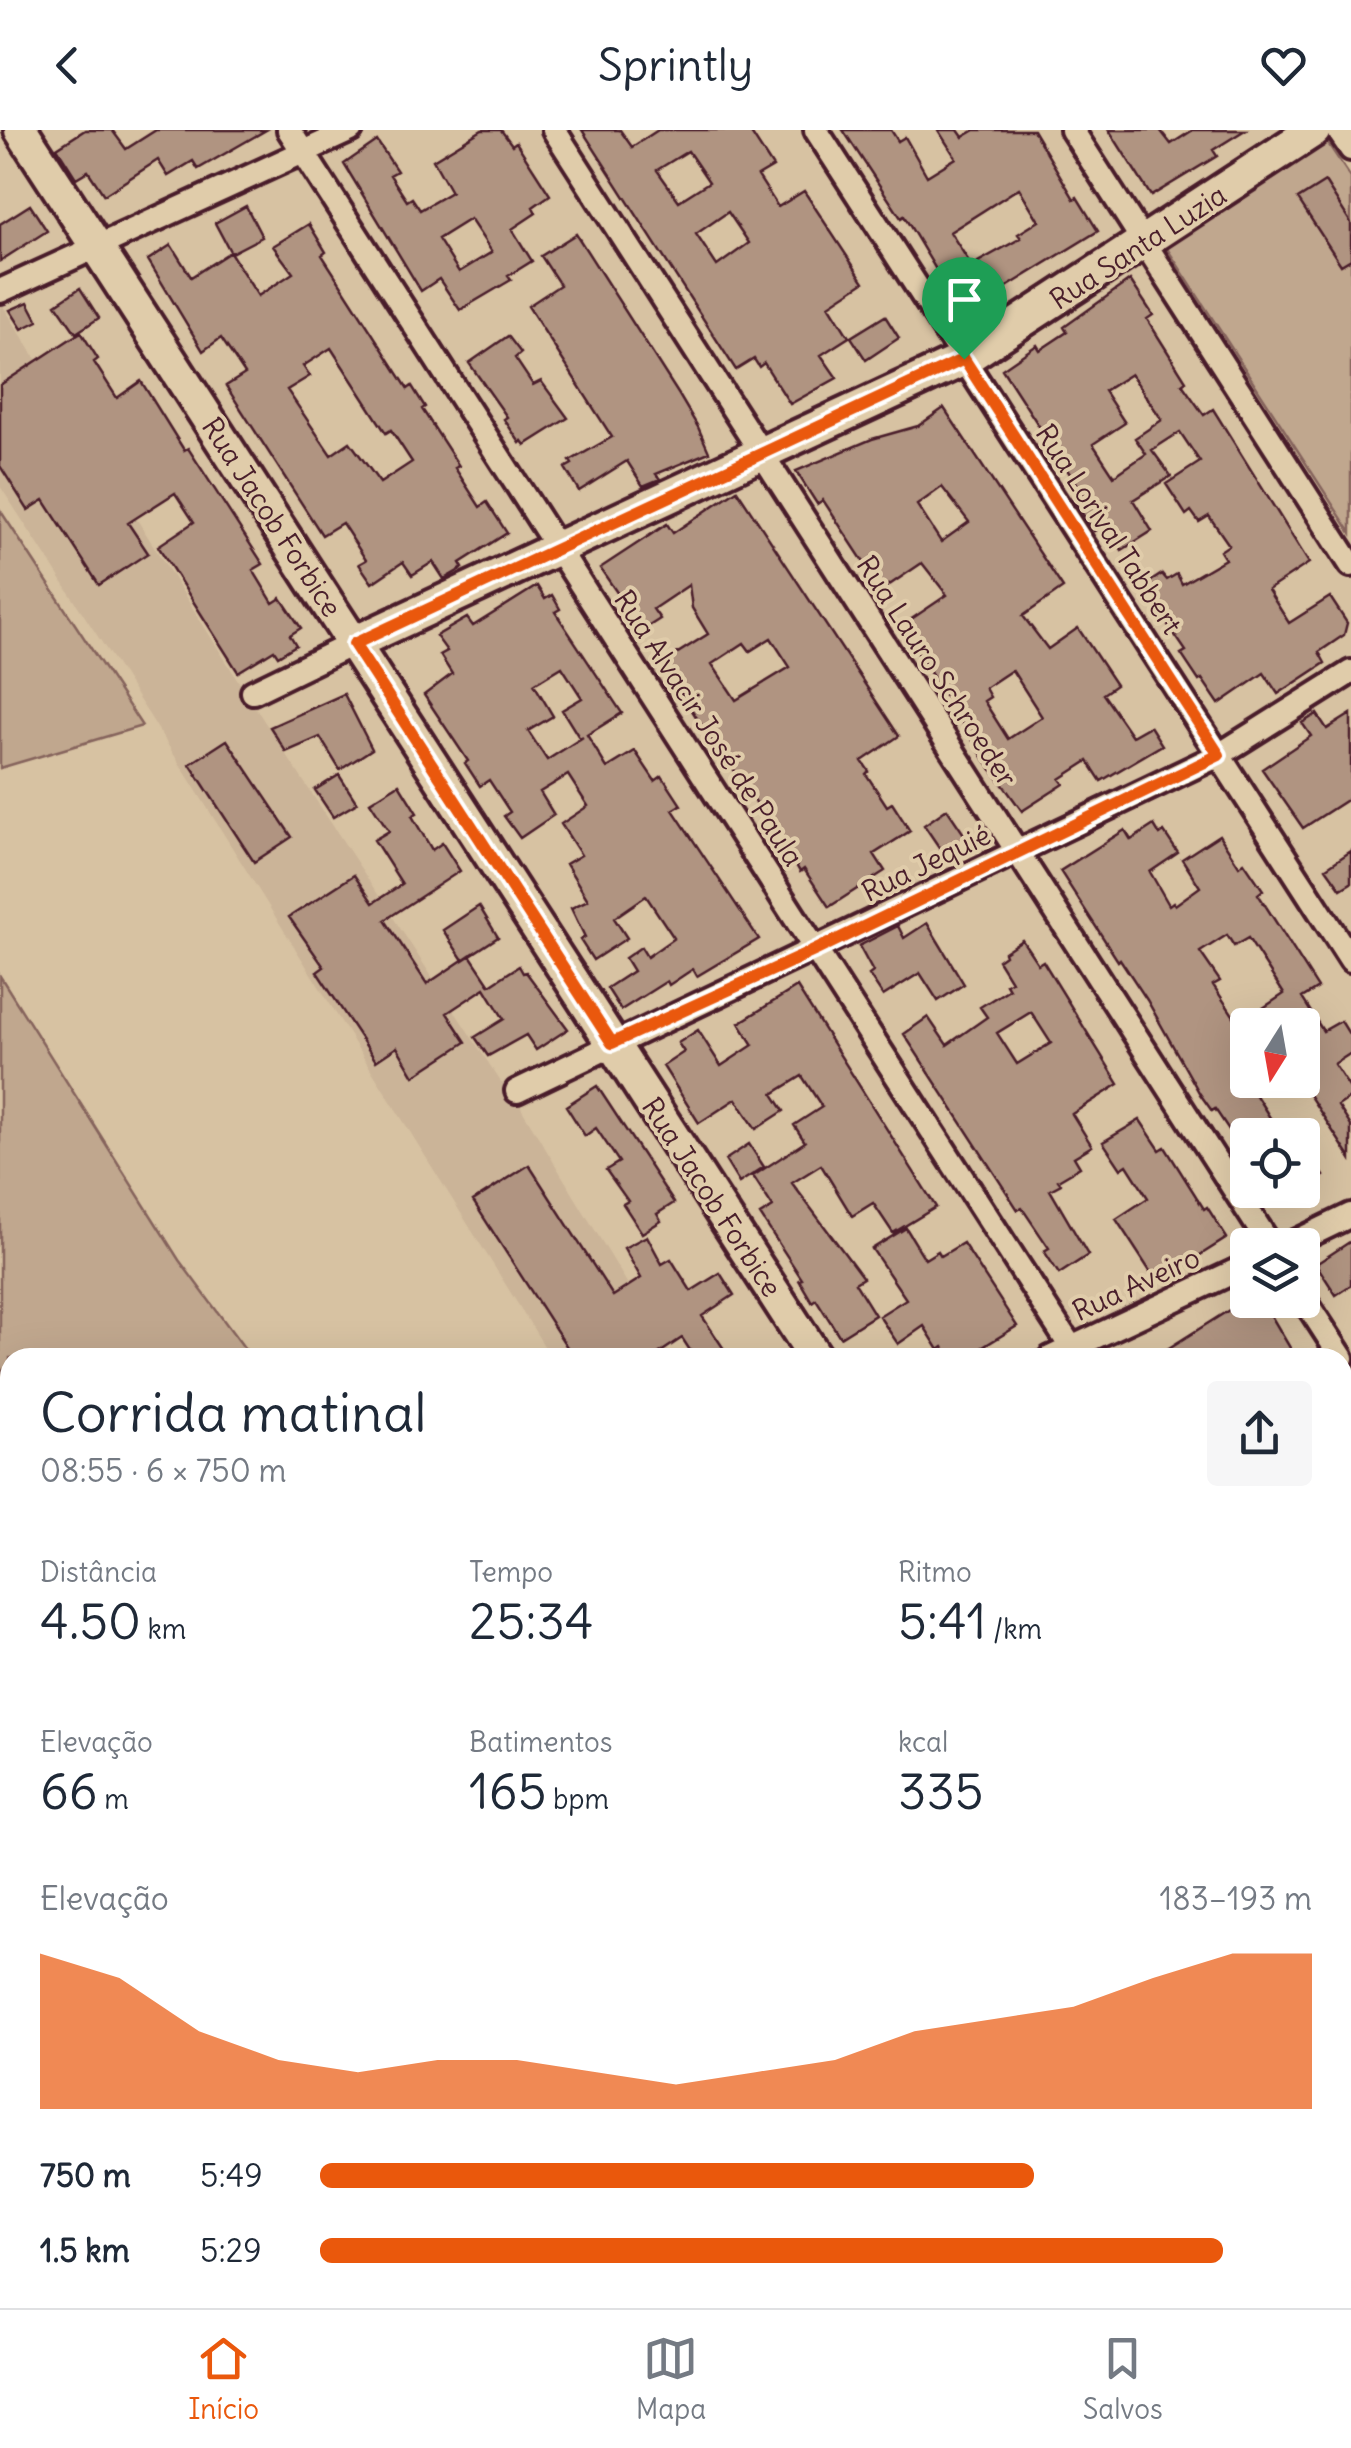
<!DOCTYPE html>
<html lang="pt">
<head>
<meta charset="utf-8">
<style>
	:root { --surface:#fff; --page:#f6f6f7; --text:#1f2937; --muted:#747a83; --line:#e0e1e3; --accent:#ea580c }
	body { margin:0; font-family:Delius,sans-serif; background:var(--page); color:var(--text); height:100vh; display:flex; flex-direction:column; font-size:38px; white-space:nowrap }
	* { box-sizing:border-box; margin:0 }
	p { font-size:32px; color:var(--muted) }
	.icon { flex:none; width:55px; height:55px; fill:none; stroke:currentColor; stroke-width:2; stroke-linecap:round; stroke-linejoin:round }
	.map { position:relative; flex:1; overflow:hidden }
	.drawer { position:absolute; left:0px; top:1218px; width:1352px; height:962px; display:flex; flex-direction:column; background:var(--surface); border-radius:30px 30px 0 0; box-shadow:0 10px 40px #0002 }
	.drawer>* { flex:none }
	.needle { width:65px; rotate:191deg }
	.tools { position:absolute; left:1230px; top:878px; display:grid; gap:20px }
	.tools a { display:grid; place-items:center; width:90px; height:90px; border-radius:10px; background:var(--surface); box-shadow:0 10px 40px #0002; font-size:50px }
	.pin { position:absolute; display:grid; place-items:center; width:85px; height:85px; color:#fff; margin:-102px -42px; border-radius:50% 50% 50% 0; rotate:-45deg; box-shadow:0 0 10px #0007 }
	.pin .icon { rotate:45deg }
	.round { display:grid; place-items:center; flex:none; width:105px; height:105px; border-radius:10px; background:var(--page) }
	.headline { display:flex; align-items:center; justify-content:space-between; height:170px; padding:0 40px }
	h1 { font-size:55px; font-weight:600; line-height:75px }
	.metrics { display:grid; grid-template-columns:repeat(3,1fr); gap:15px; height:170px; padding:10px 40px }
	.metrics div { display:grid; align-content:center }
	.metrics b { font-size:50px; font-weight:600 }
	.metrics small { font-size:28px; font-weight:400 }
	.metrics p { font-size:28px }
	.chart { height:280px; padding:20px 40px }
	.chart p { display:flex; justify-content:space-between }
	.chart svg { width:100%; height:180px; margin-top:10px; fill:var(--accent); opacity:.7 }
	ul { padding:0 40px; list-style:none; font-size:32px }
	li { display:grid; grid-template-columns:160px 120px 1fr; align-items:center; height:75px }
	li i { height:25px; border-radius:12px; background:var(--accent) }
	header { display:flex; justify-content:space-between; align-items:center; height:130px; padding:0 40px; background:var(--surface); font-size:45px; font-weight:600 }
	.menu { display:flex; justify-content:space-around; align-items:center; height:140px; border-top:2px solid var(--line); background:var(--surface); font-size:28px; color:var(--muted) }
	.menu a { display:grid; justify-items:center; gap:5px }
	.menu .active { color:var(--accent) }
	.map>svg:first-child { display:block }
	.built { fill:#cbb498 }
	.green { fill:#c0a78e; stroke:#85635c; stroke-width:2.5 }
	.building { fill:#b09481; stroke:#4a1f2b; stroke-width:2.5; fill-rule:evenodd }
	.lines { fill:none; stroke-linecap:round; stroke-linejoin:round }
	.lane-casing { stroke:#4a1f2b; stroke-width:19 }
	.street-casing { stroke:#4a1f2b; stroke-width:30 }
	.secondary-casing { stroke:#4a1f2b; stroke-width:40 }
	.primary-casing { stroke:#4a1f2b; stroke-width:42 }
	.lane { stroke:#e0ccaa; stroke-width:11 }
	.street { stroke:#e0ccaa; stroke-width:22 }
	.secondary { stroke:#e0ccaa; stroke-width:32 }
	.primary { stroke:#e0ccaa; stroke-width:35 }
	.route-casing { stroke:#fff; stroke-width:20 }
	.route { stroke:#ea580c; stroke-width:12 }
	.labels { text-anchor:middle; dominant-baseline:central; stroke-width:8; stroke-linejoin:round; paint-order:stroke }
	.street-label { font-size:28px; fill:#4a1f2b; stroke:#e0ccaa }
</style>
</head>
<body>
<header><svg class="icon" aria-label="back" viewBox="0 0 24 24"><path d="M15 5l-7 7 7 7"/></svg>Sprintly<svg class="icon" aria-label="heart" viewBox="0 0 24 24"><path d="M12 20l-8-8c-3-5 5-10 8-4 3-6 11-1 8 4z"/></svg></header>
<div class="map">
<svg width="1351" height="2178" viewBox="0 0 1351 2178">
	<rect width="100%" height="100%" fill="#d7c2a2"/>
	<filter id="ink" filterUnits="userSpaceOnUse"><feTurbulence type="fractalNoise" baseFrequency=".01" numOctaves="2"/><feDisplacementMap in="SourceGraphic" scale="20" xChannelSelector="R" yChannelSelector="G"/><feConvolveMatrix kernelMatrix="1 2 1 2 8 2 1 2 1" color-interpolation-filters="sRGB"/></filter>
	<g filter="url(#ink)">
		<path class="built" d="M3 176 251 571 501 952 517 961 522 980 672 1227H551L151 588 0 356V177Z
			M416 2170H607L612 2178H421Z"/>
		<path class="green" d="M1325 9 1351 48V403L1166 117Z
			M0 380 142 596 0 638Z
			M0 846 179 1130 251 1227 10 1228V1253L0 1237Z
			M294 2170H393L399 2178H285Z
			M788 2170H988L994 2178H793Z"/>
		<path class="building" d="M85 0H112L126 19 156 0H266L198 39 193 31 168 46 158 30 104 65 88 41 76 48 57 18Z
			M482 0H501L512 15 516 12 550 65 533 77 536 83 512 99 532 131 508 146 511 150 460 180 439 149 421 161 344 34 377 11 397 41 390 45 407 71 412 68 420 80 451 62 433 30ZM470 89 492 122 459 142 438 109Z
			M582 0H620L632 17 658 0H749L773 37 758 46 778 77 804 61 864 152 829 175 849 207 821 225 837 248 790 274 764 233 759 237 754 229 736 240ZM688 21 709 52 679 71 657 40ZM728 82 749 113 717 136 696 104Z
			M843 0H891L898 11 905 7 927 46 956 28 938 0H958L963 7 975 0H1033L1074 69 1077 67 1098 101 997 163 978 132 1021 108 1018 104 1039 91 1019 58 950 102 968 130 941 148 904 86 901 88Z
			M1109 0H1160L1171 14 1193 0H1245L1213 20 1217 26 1151 66Z
			M1325 52 1351 93V129L1341 135 1298 69Z
			M30 75 47 101 0 131V94Z
			M246 76 262 107 231 123 215 93Z
			M309 94 326 122 322 125 408 259 412 256 425 277 422 279 459 336 455 338 480 377 487 372 507 403 460 433 463 438 444 449 433 432 412 445 403 432 372 453 359 434 366 430 342 393 322 405 226 256 245 244 221 208 203 221 148 130 171 115 191 147 230 122 258 166 293 143 273 116ZM331 218 386 303 391 300 412 332 380 353 350 312 331 325 287 260 310 246 303 236Z
			M576 104 679 265 698 297 709 322 656 344 660 349 643 356 627 331 579 361 565 338 572 334 570 331 612 307 528 176 560 155 541 126Z
			M1130 150 1153 185 1147 189 1186 251 1182 254 1204 285 1213 279 1309 433 1268 460 1289 493 1330 467 1347 493 1344 505 1319 522 1325 533 1278 564 1264 543 1219 574 1202 549 1199 551 1181 524 1186 521 1142 457 1162 444 1167 450 1177 444 1182 454 1225 429 1220 421 1229 415 1209 386 1199 392 1191 381 1186 385 1166 354 1200 332 1180 302 1152 320 1171 346 1133 370 1152 401 1122 420 1105 394 1094 401 1073 370 1083 364 1002 239 1037 215 1040 220 1067 202 1064 197ZM1131 244 1162 290 1135 308 1146 324 1114 346 1093 314 1125 293 1104 261Z
			M80 158 99 188 76 203 56 174Z
			M28 172 38 191 22 199 10 180Z
			M885 186 899 208 866 230 851 207Z
			M81 202 98 229 94 232 117 268 141 251 184 320 188 318 263 434 253 440 273 473 281 468 301 498 290 505 296 515 278 526 274 520 238 542 158 416 194 392 175 363 128 393 148 423 99 455 44 370 28 380 0 336V255Z
			M508 206 521 223 515 228 533 255 541 251 568 288 525 315 522 311 520 313 504 289 507 287 469 233Z
			M944 278 1063 458 1023 486 1048 519 1078 498 1116 555 1103 564 1132 606 1150 596 1162 615 1101 651 1088 631 1060 649 1064 654 1022 681 985 630 901 496 947 465 922 433 882 460 823 370 817 374 796 341 872 309 918 296ZM942 357 969 392 941 412 917 375ZM1012 540 1042 587 1008 609 984 571 990 567 985 558Z
			M737 360 899 606 862 631 869 641 866 644 887 676 892 673 910 701 874 724 885 741 829 777 804 739 800 742 780 708 722 622 719 623 662 533 708 504 692 478 689 455 653 479 660 489 635 505 620 482 627 477 600 438 667 394 673 403ZM771 508 790 537 736 570 712 534 744 513 750 521Z
			M537 456 545 469 552 465 560 479 555 482 622 583 587 605 607 638 635 621 655 651 662 646 681 675 673 680 759 809 697 846 693 839 669 855 667 851 621 880 607 858 633 841 625 828 641 817 647 827 674 808 646 766 614 788 627 808 593 830 580 810 585 807 571 778 588 770 566 734 581 725 561 694 588 676 568 645 540 662 554 685 520 708 504 686 510 682 489 650 480 656 465 633 468 631 424 565 452 544 440 525 447 521 436 506 467 488 473 496ZM562 537 582 568 562 580 580 609 583 607 547 630 528 601 553 586 534 554Z
			M344 564 372 619 340 640 320 607 286 622 270 597Z
			M1317 584 1327 599 1351 584V667L1303 698 1262 639 1311 606 1302 593Z
			M227 610 292 707 254 732 190 634Z
			M339 645 357 673 333 687 315 660Z
			M399 654 417 683 412 686 432 720 442 713 460 741 385 790 427 854 470 825 490 855 519 836 523 843 526 842 568 899 536 920 526 905 488 926 475 907 504 889 485 858 447 883 466 912 414 946 397 917 376 931 317 842 324 837 289 787 354 745 373 773 402 754 374 710 389 701 370 672Z
			M947 679 966 707 956 713 959 717 945 726 924 695Z
			M1154 695 1160 705 1164 702 1178 723 1150 742 1169 775 1173 772 1175 775 1200 757 1182 729 1219 705 1239 736 1244 732 1263 760 1258 764 1318 858 1302 868 1323 901 1341 891 1351 907V923L1334 934 1351 960V967L1338 976 1351 996V1029L1302 954V944L1312 938 1302 921V895H1248V923L1239 930 1248 943V950L1254 953 1250 956 1281 1005H1248V1028L1215 979 1212 981 1200 964 1147 870 1120 829 1118 831 1060 741 1125 700 1131 710ZM1227 805 1234 816 1248 808 1284 864 1248 888V884L1237 891 1213 855 1220 851 1200 822Z
			M1351 721V753L1341 759 1326 738Z
			M479 776 498 807 463 830 443 800Z
			M927 793 964 854 938 871 920 843 883 866 869 845 873 842 859 816 898 796 904 808Z
			M1022 810 1038 834 1043 831 1119 954 1072 984 1092 1016 1074 1027 1080 1037 1058 1050 1061 1054 1050 1060 1088 1125 1059 1144 1044 1121 1049 1118 1022 1078 1018 1080 904 904 928 887 947 915 987 887 980 877 1009 859 1006 854 1011 851 998 830 1005 825 1004 822ZM1031 882 1051 913 1017 934 997 903Z
			M797 857 936 1077 893 1103 873 1073 852 1086 821 1035 792 1053 863 1148 855 1153 875 1185 840 1207 816 1169 812 1172 799 1150 802 1149 760 1085 773 1077 753 1046 805 1012 794 995 822 977 802 946 773 964 784 981 756 999 736 969 699 993 663 936 684 922 678 913 698 900 721 936 753 915 739 893Z
			M597 956 674 1073 657 1084 661 1091 642 1103 623 1074 628 1071 606 1040 619 1032 596 998 585 1006 566 976Z
			M1140 990 1160 1020 1165 1017 1204 1079 1207 1077 1227 1108 1186 1134 1184 1130 1155 1149 1116 1089 1148 1068 1127 1035 1121 1039 1103 1012Z
			M1302 1013 1324 1046 1302 1060Z
			M749 1014 764 1037 739 1053 725 1030Z
			M529 1035 613 1166 641 1148 624 1118 647 1106 662 1134 671 1129 691 1161 720 1143 734 1165 702 1186 730 1228H695L682 1208 652 1228H574L473 1071Z
			M906 1098 925 1129 938 1121 941 1126 963 1113 1017 1196 965 1228H950L943 1217 939 1220 924 1196 898 1214 879 1186 906 1169 872 1119Z
			M1351 1111V1155L1336 1165 1316 1134Z
			M1245 1170H1262L1296 1228H1153Z"/>
		<g class="lines">
			<g class="lane-casing">
				<path id="lane" d="M440 2170 445 2178
					M756 2170 761 2178"/>
			</g>
			<g class="street-casing">
				<path id="street" d="M289 0 1078 1228
					M554 0 1270 1115
					M816 0 1351 830
					M1072 0 1351 435
					M1338 0 1351 19
					M0 161 351 0
					M253 562 354 513
					M517 961 1219 625 1351 542
					M1289 1115 1351 1085
					M1302 1166 1342 1228
					M1050 1228 1248 1135
					M0 1421 10 1414
					M0 1560 10 1573
					M1342 1640 1351 1653"/>
			</g>
			<g class="secondary-casing">
				<path id="secondary" d="M21 0 816 1228
					M354 513 964 229 1314 0"/>
			</g>
			<g class="primary-casing">
				<path id="primary" d="M1342 1702 1351 1701
					M1342 1738H1351
					M0 1914 10 1907
					M0 1961 10 1954"/>
			</g>
			<use href="#lane" class="lane"/>
			<use href="#street" class="street"/>
			<use href="#secondary" class="secondary"/>
			<use href="#primary" class="primary"/>
		</g>
	</g>
	<g class="lines" filter="url(#ink)">
		<g class="route-casing">
			<path id="route" d="M964 229 1219 625 816 820 612 913 354 514Z"/>
		</g>
		<use href="#route" class="route"/>
	</g>
	<g class="labels">
		<g class="street-label">
			<text transform="translate(1138 117) rotate(-33)">Rua Santa Luzia</text>
			<text transform="translate(272 387) rotate(57)">Rua Jacob Forbice</text>
			<text transform="translate(1109 399) rotate(57)">Rua Lorival Tabbert</text>
			<text transform="translate(937 541) rotate(57)">Rua Lauro Schroeder</text>
			<text transform="translate(709 598) rotate(57)">Rua Alvacir José de Paula</text>
			<text transform="translate(926 733) rotate(-26)">Rua Jequié</text>
			<text transform="translate(712 1067) rotate(57)">Rua Jacob Forbice</text>
			<text transform="translate(1136 1154) rotate(-25)">Rua Aveiro</text>
		</g>
	</g>
</svg>
<div class="tools">
<a><svg class="needle" viewBox="-14 -14 28 28"><path d="M0-13l5 13h-10z" fill="#e53935"/><path d="M0 13l5-13h-10z" fill="#747a83"/></svg></a>
<a><svg class="icon" aria-label="locate" viewBox="0 0 24 24"><circle cx="12" cy="12" r="6"/><path d="M12 2v4M12 18v4M2 12h4M18 12h4"/></svg></a>
<a><svg class="icon" aria-label="layers" viewBox="0 0 24 24"><path d="M12 4l9 5-9 5-9-5zM3 14l9 5 9-5"/></svg></a>
</div>
<div class="pin" style="left:964px;top:229px;background:#1e9e55"><svg class="icon" aria-label="arrive" viewBox="0 0 24 24"><path d="M6 21V4h12l-3 4 3 4H6"/></svg></div>
<section class="drawer">
<div class="headline"><div><h1>Corrida matinal</h1><p>08:55 · 6 × 750 m</p></div><a class="round"><svg class="icon" aria-label="share" viewBox="0 0 24 24"><path d="M12 15V3M7 8l5-5 5 5M5 13v7h14v-7"/></svg></a></div>
<div class="metrics">
<div><p>Distância</p><b>4.50<small> km</small></b></div>
<div><p>Tempo</p><b>25:34</b></div>
<div><p>Ritmo</p><b>5:41<small> /km</small></b></div>
</div>
<div class="metrics">
<div><p>Elevação</p><b>66<small> m</small></b></div>
<div><p>Batimentos</p><b>165<small> bpm</small></b></div>
<div><p>kcal</p><b>335</b></div>
</div>
<div class="chart"><p><span>Elevação</span>183–193 m</p>
<svg viewBox="0 0 160 44" preserveAspectRatio="none"><path d="M0 44V6L10 12L20 25L30 32L40 35L50 32L60 32L70 35L80 38L90 35L100 32L110 25L120 22L130 19L140 12L150 6L160 6V44z"/></svg>
</div>
<ul>
<li><b>750 m</b>5:49<i style="width:72%"></i></li>
<li><b>1.5 km</b>5:29<i style="width:91%"></i></li>
</ul>
</section>
</div>
<nav class="menu">
<a class="active"><svg class="icon" aria-label="home" viewBox="0 0 24 24"><path d="M3 11l9-7 9 7M6 9v11h12V9"/></svg>Início</a>
<a><svg class="icon" aria-label="map" viewBox="0 0 24 24"><path d="M3 6l6-2 6 2 6-2v14l-6 2-6-2-6 2zM9 4v14M15 6v14"/></svg>Mapa</a>
<a><svg class="icon" aria-label="saved" viewBox="0 0 24 24"><path d="M7 4h10v16l-5-4-5 4z"/></svg>Salvos</a>
</nav>
</body>
</html>
